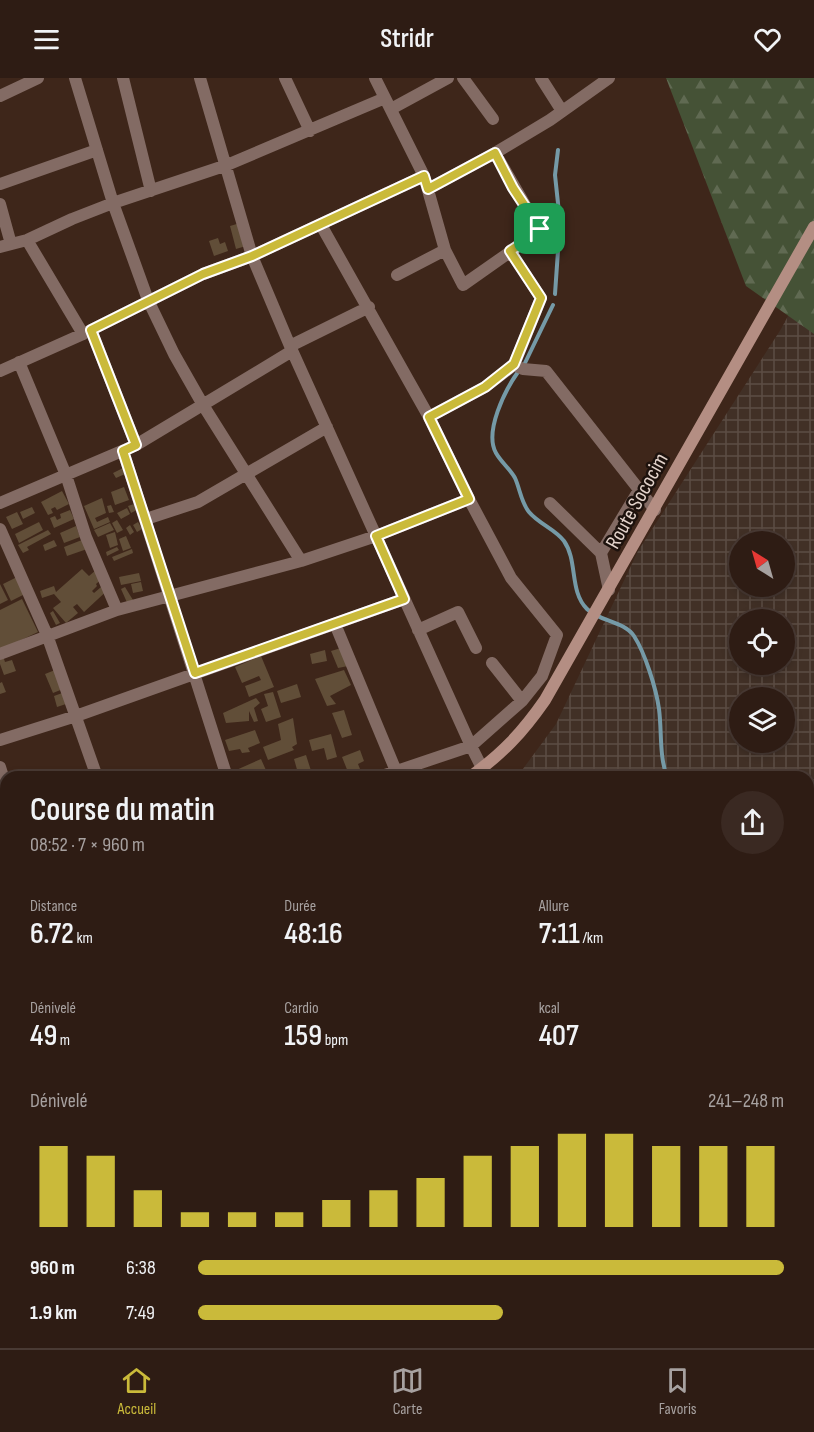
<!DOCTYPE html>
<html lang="fr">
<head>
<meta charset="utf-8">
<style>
	:root { --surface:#2e1c14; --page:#3a2922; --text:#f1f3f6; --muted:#a7a1a0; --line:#493a34; --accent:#caba3a }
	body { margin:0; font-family:"Sofia Sans Condensed",sans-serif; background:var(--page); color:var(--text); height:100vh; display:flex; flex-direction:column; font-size:22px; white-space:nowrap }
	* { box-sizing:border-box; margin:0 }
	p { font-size:20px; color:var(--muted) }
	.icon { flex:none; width:33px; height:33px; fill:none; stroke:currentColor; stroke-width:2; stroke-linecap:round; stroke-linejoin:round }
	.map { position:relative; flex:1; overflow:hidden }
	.details { position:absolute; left:0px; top:693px; width:814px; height:578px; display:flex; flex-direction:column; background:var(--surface); border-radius:18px 18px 0 0; box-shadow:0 3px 9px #0003,0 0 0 2px var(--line) }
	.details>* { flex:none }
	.needle { width:39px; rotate:323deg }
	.controls { position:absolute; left:729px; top:453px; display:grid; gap:12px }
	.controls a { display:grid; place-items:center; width:66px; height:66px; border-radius:50%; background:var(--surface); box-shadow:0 3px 9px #0003,0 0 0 2px var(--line); font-size:30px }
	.pin { position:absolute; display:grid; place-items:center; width:51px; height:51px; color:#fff; margin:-26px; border-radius:12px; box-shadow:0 3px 9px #0006 }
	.round { display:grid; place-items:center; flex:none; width:63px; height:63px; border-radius:32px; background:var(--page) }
	.overview { display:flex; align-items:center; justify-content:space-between; height:102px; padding:0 30px }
	h1 { font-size:33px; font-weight:600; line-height:45px }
	.stats { display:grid; grid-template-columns:repeat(3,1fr); gap:9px; height:102px; padding:6px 30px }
	.stats div { display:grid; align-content:center }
	.stats b { font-size:30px; font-weight:600 }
	.stats small { font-size:16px; font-weight:400 }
	.stats p { font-size:16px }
	.chart { height:168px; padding:12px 30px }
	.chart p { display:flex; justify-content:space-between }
	.chart svg { width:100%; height:108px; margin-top:6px; stroke:var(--accent); stroke-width:6 }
	ul { padding:0 30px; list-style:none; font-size:20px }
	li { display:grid; grid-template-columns:96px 72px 1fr; align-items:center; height:45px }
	li i { height:15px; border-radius:8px; background:var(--accent) }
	header { display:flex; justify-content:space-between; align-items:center; height:78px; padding:0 30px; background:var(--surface); font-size:27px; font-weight:600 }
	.menu { display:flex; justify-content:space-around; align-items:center; height:84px; border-top:2px solid var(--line); background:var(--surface); font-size:16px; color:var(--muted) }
	.menu a { display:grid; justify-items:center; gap:3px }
	.menu .active { color:var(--accent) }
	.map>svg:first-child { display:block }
	.industrial { fill:url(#industrial-grid); fill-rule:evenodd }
	.forest { fill:url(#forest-firs) }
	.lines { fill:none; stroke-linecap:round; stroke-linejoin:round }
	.stream { stroke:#759aa7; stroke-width:4 }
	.building { fill:#614e38 }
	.street { stroke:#836b64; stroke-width:12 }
	.secondary { stroke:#b48e83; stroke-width:12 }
	.rail-casing { stroke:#cbbab1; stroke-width:6 }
	.rail { stroke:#1d120d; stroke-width:4; stroke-dasharray:11; stroke-linecap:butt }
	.route-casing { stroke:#fff; stroke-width:12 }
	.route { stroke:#caba3a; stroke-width:8 }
	.labels { text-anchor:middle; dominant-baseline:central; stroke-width:5; stroke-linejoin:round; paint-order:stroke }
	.street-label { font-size:21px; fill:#e3d3cb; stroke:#1d120d }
</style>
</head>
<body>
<header><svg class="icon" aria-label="menu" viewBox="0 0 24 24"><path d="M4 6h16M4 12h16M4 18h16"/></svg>Stridr<svg class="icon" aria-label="heart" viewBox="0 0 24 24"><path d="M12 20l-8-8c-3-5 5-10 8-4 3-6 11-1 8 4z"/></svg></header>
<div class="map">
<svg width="814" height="1270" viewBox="0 0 814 1270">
	<defs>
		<pattern id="industrial-grid" width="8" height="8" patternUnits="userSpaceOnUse" patternTransform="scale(1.5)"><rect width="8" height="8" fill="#413026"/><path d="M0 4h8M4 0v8" fill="none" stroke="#5c4d44"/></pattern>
		<pattern id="forest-firs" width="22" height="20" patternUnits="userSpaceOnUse" patternTransform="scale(1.5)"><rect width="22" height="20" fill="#455236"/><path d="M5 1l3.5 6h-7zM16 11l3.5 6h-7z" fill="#606a52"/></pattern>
	</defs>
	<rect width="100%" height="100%" fill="#3e261a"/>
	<path class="industrial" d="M814 189V1188L809 1189 808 699H517L556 646 638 473 781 251ZM740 464H784V508H740ZM740 542H784V586H740ZM740 620H784V664H740Z
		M6 889V1246L0 1247V891Z"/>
	<path class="forest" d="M666 0H814V256L746 208Z"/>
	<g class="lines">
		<path class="stream" d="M555 216 560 144 555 97 558 72
			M524 287 553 227
			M518 294C505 312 484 354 496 375 501 384 510 391 515 400 520 411 521 424 529 434 539 446 555 451 564 463 578 483 569 513 587 531 600 544 624 543 634 558 645 575 656 610 659 631 662 654 659 677 667 699
			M0 1249H6
			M808 1251 814 1250"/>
	</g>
	<path class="building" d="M240 145 246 168 236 171 230 148Z
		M218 160 220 166 225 164 228 173 214 178 209 163Z
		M123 390 125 396 116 400 113 395Z
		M124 409 129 422 115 427 111 414Z
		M62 413 69 426 57 432 55 429 51 431 53 435 48 437 41 424Z
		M102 420 106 435 95 440 97 444 108 439 110 444 94 451 84 428Z
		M134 426 137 432 131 435 128 428Z
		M111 427 114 434 109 435 107 428Z
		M32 429 35 435 23 441 20 434Z
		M127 430 130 436 121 441 117 435Z
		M70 432 74 441 54 450 50 440 55 438 57 442 61 440 60 436Z
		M17 434 23 446 12 451 6 439Z
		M117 442 123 452 117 455 112 445Z
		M39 444 43 452 19 465 15 456Z
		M138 444 142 451 137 454 133 447Z
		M110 445 114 452 98 459 94 452Z
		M130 447 134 454 130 457 126 450Z
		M76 448 80 459 64 465 60 455Z
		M48 452 51 456 27 469 29 472 23 475 18 467Z
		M115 454 118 467 110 470 106 457Z
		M126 458 131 470 123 473 119 461Z
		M87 460 90 470 67 478 64 469Z
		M54 462 57 468 45 473 43 467Z
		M117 469 119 472 107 478 106 474Z
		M132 471 133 475 114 483 112 479Z
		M82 491 89 498 96 492 103 500 96 506 97 508 92 513 94 515 107 504 111 509 84 534 77 526 73 529 78 535 66 545 53 530 61 524 54 516 42 520 40 513 54 508 56 514Z
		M139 495 141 503 121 507 119 499Z
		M17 499 25 516 11 523 3 506Z
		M141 504 143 513 133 515 131 506Z
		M0 506 8 522 0 526Z
		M125 509 136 527 129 529 121 511Z
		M22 521 38 554 0 572V532Z
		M53 533 60 545 56 547 50 535Z
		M341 570 348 588 338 590 331 573Z
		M325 572 327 583 312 586 310 576Z
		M3 578 5 584 12 582 16 593 4 597 0 586V580Z
		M261 578 274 609 249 619 245 608 261 602 259 598 242 605 235 589Z
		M55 592 63 611 53 615 45 596Z
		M344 592 351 607 330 618 336 626 327 628 315 601Z
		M2 604 6 614 0 616V605Z
		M297 606 301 619 281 625 277 613Z
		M65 614 69 625 57 629 54 618Z
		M273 614 281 639 266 644 261 631 268 628 264 616Z
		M256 620 260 625 254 630 258 643 254 644 249 633V643L226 645 223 635Z
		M344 632 352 657 342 660 332 635Z
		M293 640 297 666 292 669 294 672 268 682 263 669 281 662 278 646Z
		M255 652 260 665 248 670 250 674 242 675 240 671 229 673 225 662Z
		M331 656 337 679 327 682 324 670 312 673 309 662Z
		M360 672 364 683 358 686 362 696 350 699 342 679Z
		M306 677 313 699H293L292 697 298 695 294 681Z
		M261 681 269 699H237L234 693Z"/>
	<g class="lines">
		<path class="street" d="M75 0 113 125 148 222 174 276 203 327 301 483
			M123 0 151 113
			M200 0 252 178 290 268 471 668 482 690
			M285 0 310 53
			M375 0 424 98 445 172 463 207 540 153 495 75
			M463 0 493 41
			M541 0 562 33
			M0 18 38 0
			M391 31 448 0
			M0 106 97 72
			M428 111 495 75 550 42 609 0
			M0 126 11 166
			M321 147 429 339 469 421 511 500 557 557 542 598 522 623 471 668 379 699
			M27 162 83 256
			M0 169 27 162 72 141 113 125 227 87 385 20
			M397 197 445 172
			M91 252 136 367
			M290 268 369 229
			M19 284 66 397 86 459 117 532
			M514 287 523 291 546 293 655 432
			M0 293 83 256 203 196 252 178 424 98
			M429 339 485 309 514 287 541 220 510 173
			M123 373 227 699
			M0 425 136 367 292 273
			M550 425 601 475 609 512
			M146 441 198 424 327 349
			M0 451 47 557 97 699
			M601 475 639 412
			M335 546 396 693
			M418 552 458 534 476 570
			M0 576 117 532 301 483 376 458 469 421
			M492 585 522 623
			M0 662 76 638 404 521
			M0 689 6 708
			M0 820 6 818"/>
		<path class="secondary" d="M470 699C503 675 522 655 545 622L814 149
			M0 856 6 854"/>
		<g class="rail-casing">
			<path id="rail" d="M808 1196H814
				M808 1214 814 1213
				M24 1270 83 1264
				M94 1270 153 1264
				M202 1270 261 1264"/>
		</g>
		<use href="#rail" class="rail"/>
	</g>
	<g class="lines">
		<g class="route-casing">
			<path id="route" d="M495 75 513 110 540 151 539 154 510 173 541 220 514 286 485 309 429 339 469 421 376 458 404 521 195 595 123 373 136 367 91 252 203 196 252 178 424 98 428 111Z"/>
		</g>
		<use href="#route" class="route"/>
	</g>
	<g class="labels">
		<g class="street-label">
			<text transform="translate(637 423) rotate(-61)">Route Sococim</text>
		</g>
	</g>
</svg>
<div class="controls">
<a><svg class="needle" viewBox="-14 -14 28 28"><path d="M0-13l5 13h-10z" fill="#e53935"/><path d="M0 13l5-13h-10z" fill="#a7a1a0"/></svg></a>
<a><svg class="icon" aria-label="locate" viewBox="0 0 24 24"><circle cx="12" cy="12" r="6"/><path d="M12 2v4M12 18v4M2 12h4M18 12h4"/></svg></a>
<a><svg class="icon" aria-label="layers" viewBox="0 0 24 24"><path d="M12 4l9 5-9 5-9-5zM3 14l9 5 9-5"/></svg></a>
</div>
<div class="pin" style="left:540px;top:151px;background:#1e9e55"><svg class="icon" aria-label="arrive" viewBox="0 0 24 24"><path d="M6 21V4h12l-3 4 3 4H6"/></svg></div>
<section class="details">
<div class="overview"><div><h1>Course du matin</h1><p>08:52 · 7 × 960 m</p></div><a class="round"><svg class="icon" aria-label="share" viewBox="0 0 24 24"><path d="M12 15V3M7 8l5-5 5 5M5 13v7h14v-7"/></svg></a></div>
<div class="stats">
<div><p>Distance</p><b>6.72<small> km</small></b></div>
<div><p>Durée</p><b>48:16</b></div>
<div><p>Allure</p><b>7:11<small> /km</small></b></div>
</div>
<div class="stats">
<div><p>Dénivelé</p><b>49<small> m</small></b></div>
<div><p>Cardio</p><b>159<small> bpm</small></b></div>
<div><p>kcal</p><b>407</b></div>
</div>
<div class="chart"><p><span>Dénivelé</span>241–248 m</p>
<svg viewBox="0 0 160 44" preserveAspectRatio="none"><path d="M5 44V11M15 44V15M25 44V29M35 44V38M45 44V38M55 44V38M65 44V33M75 44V29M85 44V24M95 44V15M105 44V11M115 44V6M125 44V6M135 44V11M145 44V11M155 44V11"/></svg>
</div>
<ul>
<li><b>960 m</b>6:38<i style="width:100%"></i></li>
<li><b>1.9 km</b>7:49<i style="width:52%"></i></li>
</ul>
</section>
</div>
<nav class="menu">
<a class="active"><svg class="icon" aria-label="home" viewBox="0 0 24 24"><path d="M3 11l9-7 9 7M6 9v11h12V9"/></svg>Accueil</a>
<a><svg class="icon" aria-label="map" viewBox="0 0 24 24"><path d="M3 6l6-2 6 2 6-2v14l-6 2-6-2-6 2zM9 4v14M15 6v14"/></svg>Carte</a>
<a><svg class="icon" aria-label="saved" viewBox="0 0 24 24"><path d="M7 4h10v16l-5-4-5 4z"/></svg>Favoris</a>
</nav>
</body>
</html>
